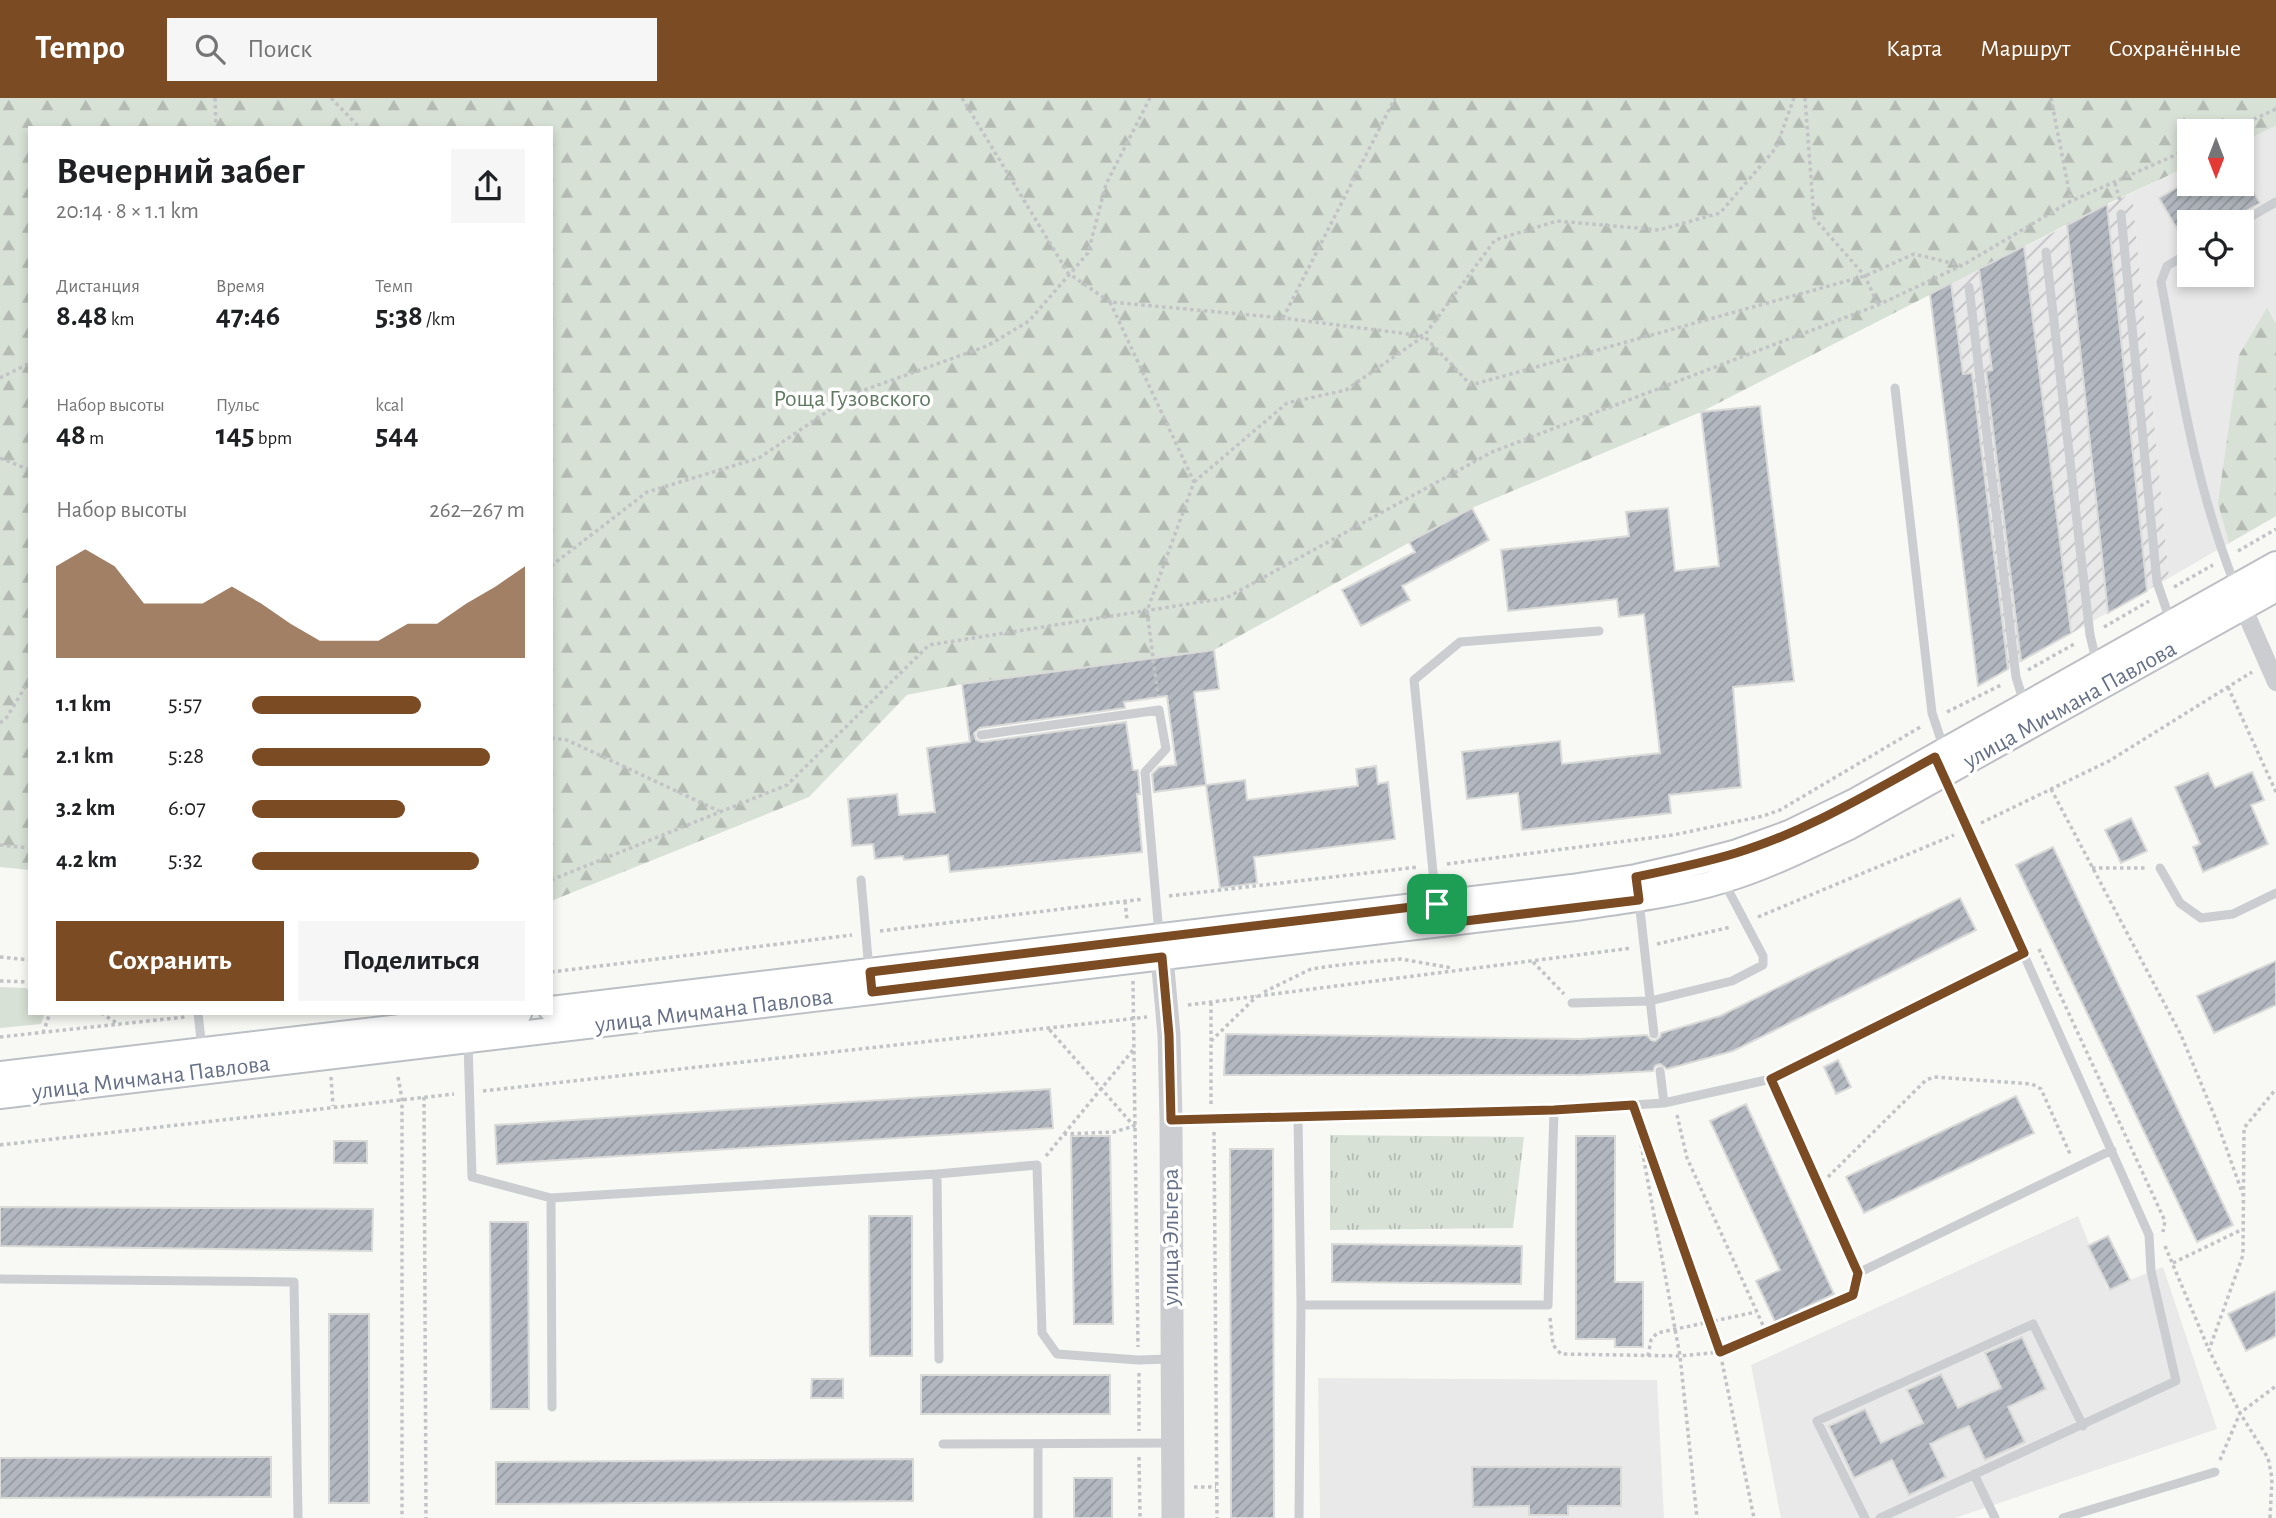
<!DOCTYPE html>
<html lang="ru">
<head>
<meta charset="utf-8">
<style>
	:root { --surface:#fff; --page:#f6f6f6; --text:#202124; --muted:#757577; --accent:#7b4b24 }
	body { margin:0; font-family:"Alegreya Sans",sans-serif; background:var(--page); color:var(--text); height:100vh; display:flex; flex-direction:column; font-size:26px; white-space:nowrap }
	* { box-sizing:border-box; margin:0 }
	p { font-size:23px; color:var(--muted) }
	.icon { flex:none; width:38px; height:38px; fill:none; stroke:currentColor; stroke-width:2; stroke-linecap:round; stroke-linejoin:round }
	.map { position:relative; flex:1; overflow:hidden }
	.drawer { position:absolute; left:28px; top:28px; width:525px; height:889px; display:flex; flex-direction:column; background:var(--surface); border-radius:0px; box-shadow:0 4px 10px #0003 }
	.drawer>* { flex:none }
	.needle { width:46px; rotate:180deg }
	.tools { position:absolute; left:2177px; top:21px; display:grid; gap:14px }
	.tools a { display:grid; place-items:center; width:77px; height:77px; border-radius:0px; background:var(--surface); box-shadow:0 4px 10px #0003; font-size:35px }
	.pin { position:absolute; display:grid; place-items:center; width:60px; height:60px; color:#fff; margin:-30px; border-radius:14px; box-shadow:0 4px 10px #0006 }
	.round { display:grid; place-items:center; flex:none; width:74px; height:74px; border-radius:0px; background:var(--page) }
	.head { display:flex; align-items:center; justify-content:space-between; height:119px; padding:0 28px }
	h1 { font-size:38px; font-weight:700; line-height:52px }
	.figures { display:grid; grid-template-columns:repeat(3,1fr); gap:10px; height:119px; padding:7px 28px }
	.figures div { display:grid; align-content:center }
	.figures b { font-size:30px; font-weight:700 }
	.figures small { font-size:19px; font-weight:400 }
	.figures p { font-size:19px }
	.chart { height:196px; padding:14px 28px }
	.chart p { display:flex; justify-content:space-between }
	.chart svg { width:100%; height:126px; margin-top:7px; fill:var(--accent); opacity:.7 }
	.primary-button { display:flex; gap:14px; margin-top:auto; padding:14px 28px }
	.primary-button a { flex:1; height:80px; border-radius:0px; background:var(--accent); color:#fff; font-size:28px; font-weight:700; line-height:80px; text-align:center }
	.primary-button a+a { background:var(--page); color:var(--text) }
	ul { padding:0 28px; list-style:none; font-size:23px }
	li { display:grid; grid-template-columns:112px 84px 1fr; align-items:center; height:52px }
	li i { height:18px; border-radius:9px; background:var(--accent) }
	header { display:flex; align-items:center; gap:42px; box-sizing:border-box; height:98px; padding:0 35px; background:var(--accent); color:#fff }
	header strong { font-size:33px }
	nav { display:flex; gap:38px; margin-inline-start:auto; font-size:24px }
	.search { width:490px; height:63px; background:var(--page); display:flex; align-items:center; gap:18px; box-sizing:border-box; padding:0 24px; border-radius:0px; color:var(--muted); font-size:26px }
	.map>svg:first-child { display:block }
	.built { fill:#e9e9e9; fill-rule:evenodd }
	.industrial { fill:url(#industrial-furrows) }
	.grass { fill:#d8e1d6 }
	.forest { fill:url(#forest-firs) }
	.park { fill:url(#park-tufts) }
	.building { fill:url(#building-hatch); stroke:#dadad8; stroke-width:2 }
	.lines { fill:none; stroke-linecap:round; stroke-linejoin:round }
	.secondary-casing { stroke:#bdbfc5; stroke-width:28 }
	.path { stroke:#c2c3c6; stroke-width:3.5; stroke-dasharray:3.5 3.5; stroke-linecap:butt }
	.service { stroke:#cbcdd1; stroke-width:9 }
	.minor { stroke:#cbcdd1; stroke-width:18 }
	.tertiary { stroke:#cbcdd1; stroke-width:23 }
	.secondary { stroke:#fff; stroke-width:24 }
	.route-casing { stroke:#fff; stroke-width:14 }
	.route { stroke:#7b4b24; stroke-width:9 }
	.labels { text-anchor:middle; dominant-baseline:central; stroke-width:7; stroke-linejoin:round; paint-order:stroke }
	.park-label { font-size:24px; fill:#617a62; stroke:#fff }
	.street-label { font-size:24px; fill:#667188; stroke:#fff }
</style>
</head>
<body>
<header>
<strong>Tempo</strong>
<div class="search"><svg class="icon" aria-label="search" viewBox="0 0 24 24"><circle cx="10" cy="10" r="6"/><path d="M15 15l6 6"/></svg>Поиск</div>
<nav><a>Карта</a><a>Маршрут</a><a>Сохранённые</a></nav>
</header>
<div class="map">
<svg width="2276" height="1420" viewBox="0 0 2276 1420">
	<defs>
		<pattern id="industrial-furrows" width="10" height="10" patternUnits="userSpaceOnUse" patternTransform="scale(1.75)"><rect width="10" height="10" fill="#e9e9e9"/><path d="M-1 1l2-2M0 10L10 0M9 11l2-2" fill="none" stroke="#c1c1c3"/></pattern>
		<pattern id="forest-firs" width="22" height="20" patternUnits="userSpaceOnUse" patternTransform="scale(1.75)"><rect width="22" height="20" fill="#d8e1d6"/><path d="M5 1l3.5 6h-7zM16 11l3.5 6h-7z" fill="#b3bbb3"/></pattern>
		<pattern id="park-tufts" width="24" height="20" patternUnits="userSpaceOnUse" patternTransform="scale(1.75)"><rect width="24" height="20" fill="#d8e1d6"/><path d="M3 7l-1-3M5 7V3M7 7l1-3M15 17l-1-3M17 17v-4M19 17l1-3" fill="none" stroke="#b3bbb3"/></pattern>
		<pattern id="building-hatch" width="6" height="6" patternUnits="userSpaceOnUse" patternTransform="scale(1.75)"><rect width="6" height="6" fill="#b3b8c0"/><path d="M-1 1l2-2M0 6l6-6M5 7l2-2" fill="none" stroke="#959aa2"/></pattern>
	</defs>
	<rect width="100%" height="100%" fill="#f8f8f5"/>
	<path class="built" d="M2276 28V418L2169 480 2132 95 2189 68V86H2242V44ZM2189 124H2242V177H2189Z
		M2078 1118 2107 1191 2163 1169 2217 1331 1955 1420H1781L1751 1267Z
		M1318 1280 1657 1282 1664 1420H1320Z"/>
	<path class="industrial" d="M2132 95 2169 480 1978 588 1930 196Z"/>
	<path class="grass" d="M0 889 26 890 30 893V915H45L41 926 0 930Z"/>
	<path class="forest" d="M0 0H2276V28L2242 44V33H2189V68L2107 106 1701 314 1472 410 1214 552 962 586 907 597 809 699 551 803V30H30V772L0 769Z
		M2267 210 2276 226V418L2229 445 2218 405 2239 257Z"/>
	<path class="park" d="M1330 1037 1524 1039 1513 1130 1330 1132Z"/>
	<path class="building" d="M2183 86H2249L2260 105 2227 124H2189V148H2187L2159 100Z
		M2107 106 2147 493 2108 515 2067 127Z
		M2024 148 2071 535 2021 563 1986 273 1992 272 1979 171Z
		M1951 185 1963 276 1972 275 2008 571 1978 588 1930 196Z
		M1760 308 1794 583 1733 589 1741 689 1669 697 1671 715 1522 732 1518 695 1467 701 1462 654 1560 643 1562 666 1660 655 1644 516 1619 519 1617 501 1508 513 1501 452 1629 438 1626 414 1668 410 1675 473 1719 468 1701 314Z
		M1472 410 1489 442 1402 488 1410 502 1361 528 1342 492 1415 454 1409 444Z
		M1214 552 1219 591 1194 594 1206 687 1154 694 1152 676 1159 669 1176 667 1167 598 1124 604 1125 610 980 630 974 635 976 642 982 644 1126 624 1133 672H1138L1140 696H1137L1142 754 950 774 948 757 904 762 903 758 875 761 873 746 852 748 848 701 897 696 899 717 935 714 927 650 970 644 962 586Z
		M1376 668 1378 686 1388 684 1395 741 1254 759 1257 785 1220 790 1206 687 1245 682 1247 702 1358 688 1356 671Z
		M2252 674 2264 702 2251 707 2268 746 2203 774 2193 749 2200 746 2175 689 2208 675 2215 690Z
		M2131 720 2147 753 2121 765 2105 732Z
		M2053 749 2233 1127 2197 1144 2016 767Z
		M1960 800 1976 832 1733 953 1667 971 1660 966 1655 968 1653 973 1581 977H1224L1226 936 1580 941 1647 937 1651 942 1655 943 1660 939 1661 935 1720 918Z
		M2276 863V907L2214 935 2197 898Z
		M1838 962 1851 989 1836 996 1824 969Z
		M1050 991 1053 1030 497 1066 495 1027Z
		M2016 998 2034 1035 1864 1115 1846 1079Z
		M1746 1006 1834 1196 1800 1212 1802 1216 1777 1228 1756 1183 1780 1172 1710 1023Z
		M1071 1038H1110L1113 1226H1074Z
		M1576 1038H1615V1184H1643V1249H1615V1241H1576Z
		M334 1043H367V1065H334Z
		M1230 1051H1273L1274 1420H1231Z
		M0 1109 373 1111 372 1153 0 1148Z
		M869 1118H912V1258H870Z
		M490 1124H528L529 1311H491Z
		M2108 1138 2130 1182 2110 1192 2088 1148Z
		M1332 1146 1522 1148 1521 1186 1332 1184Z
		M2276 1193V1238L2246 1253 2228 1216Z
		M329 1216H369V1405H329Z
		M2022 1239 2046 1291 2008 1309 2025 1344 1985 1362 1969 1328 1952 1335 1930 1346 1946 1379 1909 1397 1892 1362 1854 1380 1829 1328 1865 1311 1881 1345 1923 1325 1907 1292 1941 1276 1958 1310 2001 1290 1985 1255Z
		M921 1277H1110V1316H921Z
		M812 1281H843V1300H811Z
		M271 1359V1399L0 1400V1360Z
		M913 1361V1403L496 1406V1364Z
		M1472 1369H1621V1408H1568V1417H1529V1408L1473 1409Z
		M1074 1380H1112V1420H1074Z"/>
	<g class="lines">
		<g class="secondary-casing">
			<path id="secondary" d="M551 911 1572 789 1636 779 1680 769 1737 754 1789 735 1857 702 1935 658 2276 466
				M0 976 519 915
				M0 998 1575 810C1624 803 1676 797 1724 782 1768 769 1808 748 1849 729L2276 491"/>
		</g>
		<path class="path" d="M215 0 216 30
			M331 0 360 30
			M962 0 1068 175 1110 204 1283 220 1424 238 1471 287 1865 178 1914 156 1960 167
			M1805 0 1814 120 1865 178 1878 207
			M2051 0 2071 103
			M2228 33 2276 11
			M2115 85 2120 103
			M1110 204 1194 384 1147 513 1158 598
			M1283 220 1395 0
			M0 280 30 265
			M0 360 30 372
			M1194 384 1287 305 1346 292 1424 238 1495 142 1557 123 1659 132 1720 115 1776 50 1794 0
			M2238 453 2276 431
			M551 468 647 394 759 360 853 296 987 248 1029 223 1088 155 1106 86 1150 0
			M2174 489 2213 467
			M2104 529 2149 503
			M2028 572 2076 545
			M2228 589 2276 694
			M1947 614 2003 586
			M0 625 7 619 30 581
			M551 640 567 642 719 713
			M2051 691 2181 937 2217 1024 2243 1097
			M1981 725 2109 663 2252 574
			M0 747 30 750
			M1447 766 1673 737 1763 718 1780 712 1922 628
			M2092 770H2147
			M551 782 787 687 929 547 1226 500 1492 354 1878 207 1963 167 2071 103 2189 51
			M1169 798 1418 769
			M1125 803 1127 822
			M1758 819 1954 737
			M880 833 1144 801
			M1657 846 1731 829
			M2039 851 2165 1123 2163 1134
			M0 859 30 862
			M1533 864 1564 896
			M551 874 852 837
			M0 883 30 884
			M1133 883 1138 1249
			M1264 894 1311 871 1347 866 1401 861 1452 870
			M1188 907 1632 850
			M101 915 120 927
			M43 935 50 915
			M0 939 185 919
			M1211 943 1257 898
			M331 979 333 1008
			M398 979 402 1001V1420
			M483 993 1147 919
			M424 999 426 1420
			M1211 1006V903
			M1677 1017 1687 1060 1766 1234
			M1636 1019 1680 1258 1697 1420
			M1638 1019 1720 1254 1754 1420
			M1214 1034 1217 1420
			M1064 1036 1133 952
			M0 1047 454 996
			M1046 1058 1064 1036 1114 1034 1134 1028 1048 930
			M1828 1079 1926 982 1934 979 2032 986 2041 991 2071 1058
			M2165 1148 2209 1252
			M2173 1165 2243 1131
			M1550 1220 1553 1247 1561 1256 1680 1258 1720 1254 1853 1197 1855 1187
			M1648 1258 1651 1242 1657 1235 1756 1214
			M1139 1275V1333
			M1139 1359 1140 1420
			M2220 1362 2240 1315 2276 1288
			M1194 1389H1216
			M2270 1420 2272 1380 2268 1360 2240 1315 2209 1252 2243 1157 2244 1030 2276 991"/>
		<path class="service" d="M2121 116 2157 484 2170 522
			M2241 124 2276 104
			M2046 154 2090 537 2097 566
			M2189 155 2167 168 2161 184C2180 286 2196 390 2235 487
			M1969 189 2016 579 2024 605
			M1895 290 1932 615 1944 651
			M981 637 1159 612 1166 651 1145 674 1159 836
			M2160 770 2180 805 2201 820 2233 816 2276 795
			M861 782 869 872
			M1639 803 1654 936
			M1436 804 1414 582 1460 544 1599 533
			M1572 905 1650 903 1732 883 1763 867V858L1724 784
			M198 915 202 951
			M468 944 472 1079 551 1100 937 1076 1037 1067 1042 1235 1057 1256 1138 1262 1170 1261
			M1660 973 1664 1005
			M1771 981 1858 1175 2112 1052
			M1298 1019 1301 1207 1299 1420
			M1172 1022 1554 1012 1664 1005 1771 981 2024 855
			M937 1076 939 1261
			M551 1100 552 1309
			M0 1181 294 1184 298 1420
			M1301 1207H1548L1554 1012
			M943 1346 1170 1345
			M1038 1346V1420
			M1974 1376 1995 1420
			M1865 1420 1817 1323 2033 1226 2083 1328
			M1880 1420 2176 1283 2151 1173 2149 1137 1944 678
			M2063 1420 2215 1374"/>
		<path class="minor" d="M2243 509 2276 584"/>
		<path class="tertiary" d="M1162 859 1169 937 1171 1022 1173 1420"/>
		<use href="#secondary" class="secondary"/>
	</g>
	<g class="lines">
		<g class="route-casing">
			<path id="route" d="M1935 659 2024 855 1771 981 1858 1175 1853 1197 1720 1254 1633 1007 1554 1012 1171 1022 1169 937 1162 859 872 894 870 874 1437 806 1440 826 1639 802 1636 779C1669 772 1703 765 1736 755 1806 734 1871 694 1935 659Z"/>
		</g>
		<use href="#route" class="route"/>
	</g>
	<g class="labels">
		<g class="park-label">
			<text x="852" y="301">Роща Гузовского</text>
		</g>
		<g class="street-label">
			<text transform="translate(2070 607) rotate(-29)">улица Мичмана Павлова</text>
			<text transform="translate(714 913) rotate(-7)">улица Мичмана Павлова</text>
			<text transform="translate(151 980) rotate(-7)">улица Мичмана Павлова</text>
			<text transform="translate(1171 1139) rotate(-90)">улица Эльгера</text>
		</g>
	</g>
</svg>
<div class="tools">
<a><svg class="needle" viewBox="-14 -14 28 28"><path d="M0-13l5 13h-10z" fill="#e53935"/><path d="M0 13l5-13h-10z" fill="#757577"/></svg></a>
<a><svg class="icon" aria-label="locate" viewBox="0 0 24 24"><circle cx="12" cy="12" r="6"/><path d="M12 2v4M12 18v4M2 12h4M18 12h4"/></svg></a>
</div>
<div class="pin" style="left:1437px;top:806px;background:#1e9e55"><svg class="icon" aria-label="arrive" viewBox="0 0 24 24"><path d="M6 21V4h12l-3 4 3 4H6"/></svg></div>
<section class="drawer">
<div class="head"><div><h1>Вечерний забег</h1><p>20:14 · 8 × 1.1 km</p></div><a class="round"><svg class="icon" aria-label="share" viewBox="0 0 24 24"><path d="M12 15V3M7 8l5-5 5 5M5 13v7h14v-7"/></svg></a></div>
<div class="figures">
<div><p>Дистанция</p><b>8.48<small> km</small></b></div>
<div><p>Время</p><b>47:46</b></div>
<div><p>Темп</p><b>5:38<small> /km</small></b></div>
</div>
<div class="figures">
<div><p>Набор высоты</p><b>48<small> m</small></b></div>
<div><p>Пульс</p><b>145<small> bpm</small></b></div>
<div><p>kcal</p><b>544</b></div>
</div>
<div class="chart"><p><span>Набор высоты</span>262–267 m</p>
<svg viewBox="0 0 160 44" preserveAspectRatio="none"><path d="M0 44V12L10 6L20 12L30 25L40 25L50 25L60 19L70 25L80 32L90 38L100 38L110 38L120 32L130 32L140 25L150 19L160 12V44z"/></svg>
</div>
<ul>
<li><b>1.1 km</b>5:57<i style="width:62%"></i></li>
<li><b>2.1 km</b>5:28<i style="width:87%"></i></li>
<li><b>3.2 km</b>6:07<i style="width:56%"></i></li>
<li><b>4.2 km</b>5:32<i style="width:83%"></i></li>
</ul>
<div class="primary-button"><a>Сохранить</a><a>Поделиться</a></div>
</section>
</div>
</body>
</html>
